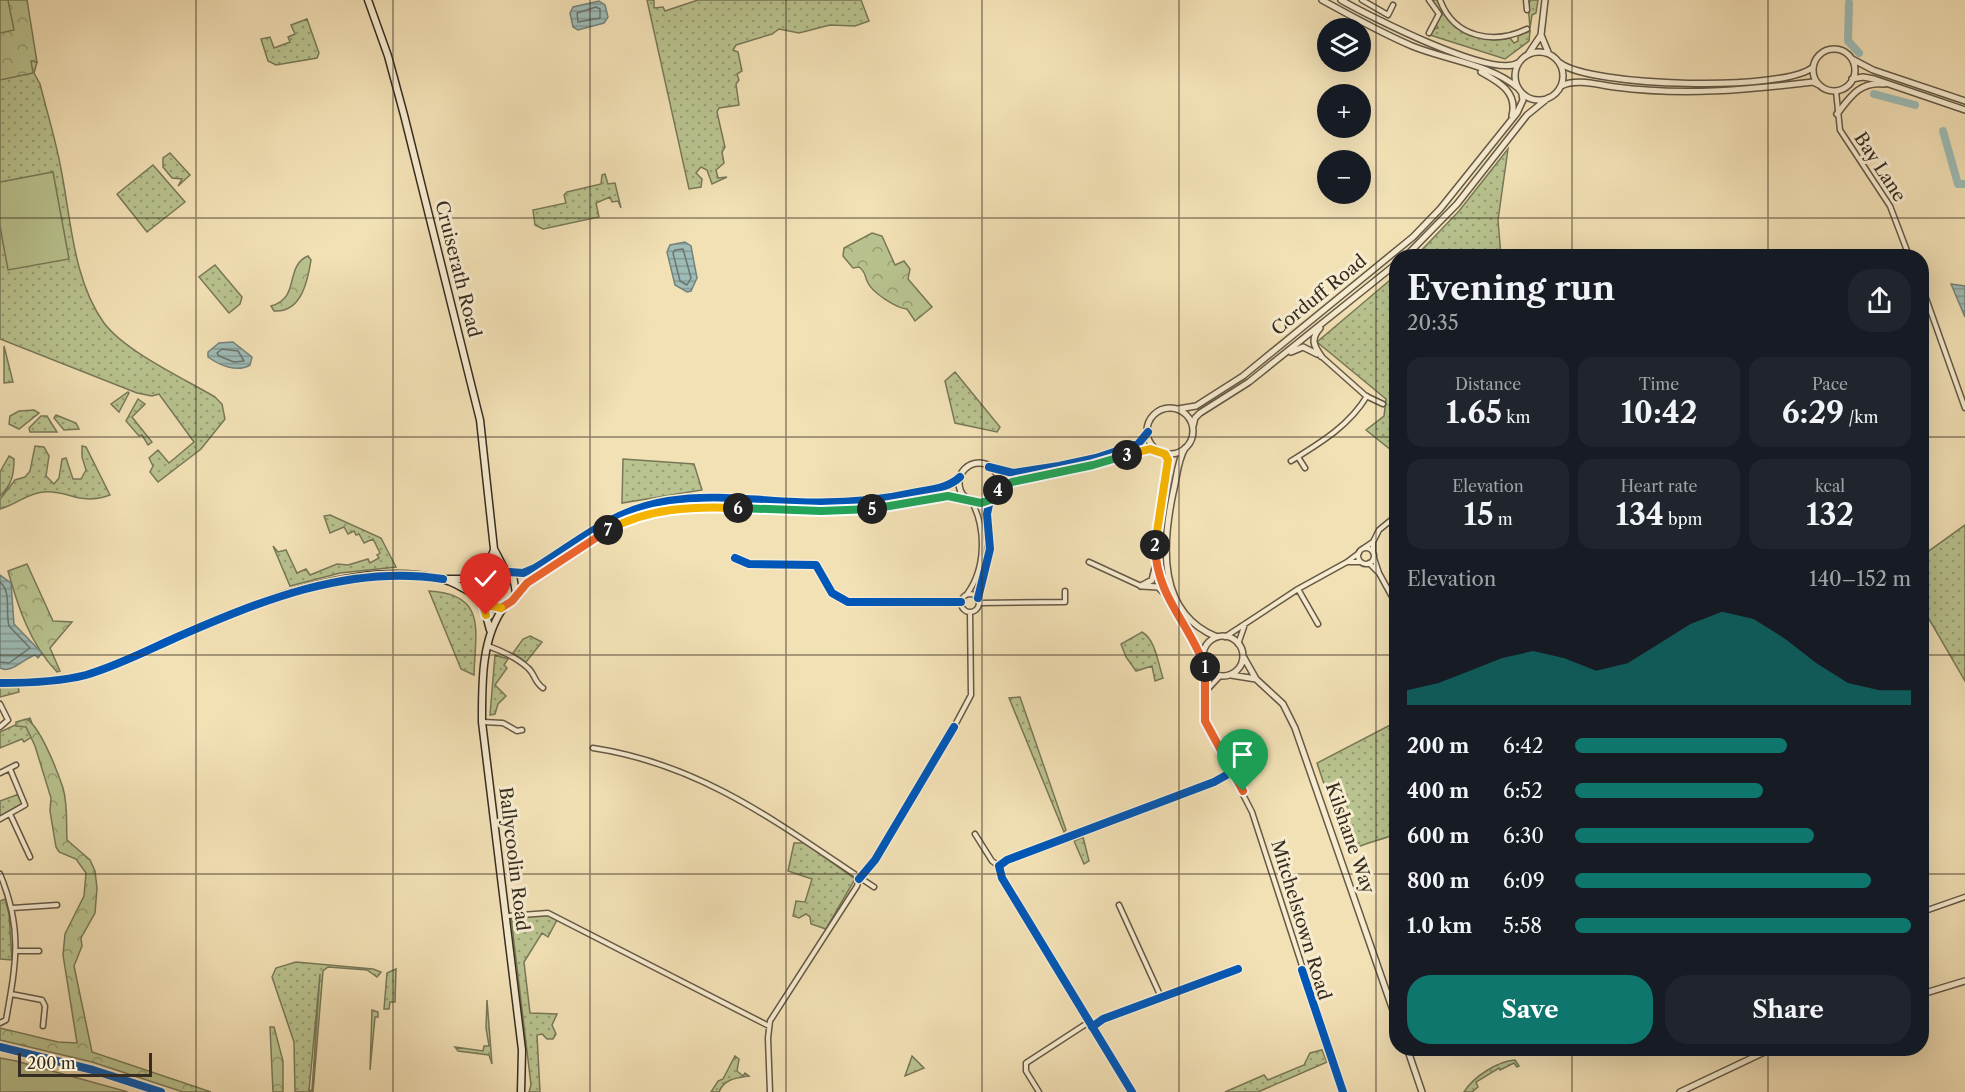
<!DOCTYPE html>
<html lang="en">
<head>
<meta charset="utf-8">
<style>
	:root { --surface:#171b24; --page:#20242c; --text:#f1f3f6; --muted:#9ea1a6; --accent:#0f766e }
	body { margin:0; font-family:"Libre Caslon Text",serif; background:var(--page); color:var(--text); height:100vh; display:flex; flex-direction:column; font-size:22px; white-space:nowrap }
	* { box-sizing:border-box; margin:0 }
	p { font-size:20px; color:var(--muted) }
	.icon { flex:none; width:33px; height:33px; fill:none; stroke:currentColor; stroke-width:2; stroke-linecap:round; stroke-linejoin:round }
	.map { position:relative; flex:1; overflow:hidden }
	.drawer { position:absolute; left:1389px; top:249px; width:540px; height:807px; display:flex; flex-direction:column; background:var(--surface); border-radius:24px; box-shadow:0 6px 24px #0002 }
	.drawer>* { flex:none }
	.fabs { position:absolute; left:1317px; top:18px; display:grid; gap:12px }
	.fabs a { display:grid; place-items:center; width:54px; height:54px; border-radius:50%; background:var(--surface); box-shadow:0 6px 24px #0002; font-size:30px }
	.scale { position:absolute; left:18px; bottom:15px; width:134px; box-sizing:border-box; padding-left:6px; border:3px solid #362c21; border-top:0; font-size:16px; line-height:21px; white-space:nowrap; color:#362c21; -webkit-text-stroke:4px #f7ecd0; paint-order:stroke }
	.pin { position:absolute; display:grid; place-items:center; width:51px; height:51px; color:#fff; margin:-62px -26px; border-radius:50% 50% 50% 0; rotate:-45deg; box-shadow:0 0 6px #0007 }
	.pin .icon { rotate:45deg }
	.km { position:absolute; width:30px; height:30px; margin:-15px; border-radius:50%; background:#222; color:#fff; font-size:16px; line-height:30px; text-align:center }
	.round { display:grid; place-items:center; flex:none; width:63px; height:63px; border-radius:24px; background:var(--page) }
	.headline { display:flex; align-items:center; justify-content:space-between; height:102px; padding:0 18px }
	h1 { font-size:33px; font-weight:700; line-height:45px }
	.stats { display:grid; grid-template-columns:repeat(3,1fr); gap:9px; height:102px; padding:6px 18px }
	.stats div { display:grid; align-content:center; border-radius:15px; background:var(--page); text-align:center }
	.stats b { font-size:30px; font-weight:700 }
	.stats small { font-size:16px; font-weight:400 }
	.stats p { font-size:16px }
	.chart { height:168px; padding:12px 18px }
	.chart p { display:flex; justify-content:space-between }
	.chart svg { width:100%; height:108px; margin-top:6px; fill:var(--accent); opacity:.7 }
	.primary-button { display:flex; gap:12px; margin-top:auto; padding:12px 18px }
	.primary-button a { flex:1; height:69px; border-radius:24px; background:var(--accent); color:#fff; font-size:24px; font-weight:700; line-height:69px; text-align:center }
	.primary-button a+a { background:var(--page); color:var(--text) }
	ul { padding:0 18px; list-style:none; font-size:20px }
	li { display:grid; grid-template-columns:96px 72px 1fr; align-items:center; height:45px }
	li i { height:15px; border-radius:8px; background:var(--accent) }
	.map>svg:first-child { display:block }
	.grass { fill:url(#grass-dots); stroke:#787858; stroke-width:1.5; fill-rule:evenodd }
	.forest { fill:url(#forest-crowns); stroke:#787858; stroke-width:1.5 }
	.pitch { fill:#b9c38f; stroke:#787858; stroke-width:1.5 }
	.water { fill:url(#water-rules); stroke:#74827b; stroke-width:1.5 }
	.lines { fill:none; stroke-linecap:round; stroke-linejoin:round }
	.shore { stroke:#6a746c; stroke-width:1.5 }
	.river { stroke:#9ebcb7; stroke-width:8 }
	.minor-casing { stroke:#655946; stroke-width:7 }
	.tertiary-casing { stroke:#655946; stroke-width:8 }
	.secondary-casing { stroke:#362c21; stroke-width:9 }
	.minor { stroke:#f7ecd0; stroke-width:4 }
	.tertiary { stroke:#f7ecd0; stroke-width:5 }
	.secondary { stroke:#f7ecd0; stroke-width:6 }
	.cycleway-casing { stroke:#f7ecd0; stroke-width:11 }
	.cycleway { stroke:#0057b8; stroke-width:8 }
	.split-1-casing { stroke:#fff; stroke-width:12 }
	.split-2-casing { stroke:#fff; stroke-width:12 }
	.split-3-casing { stroke:#fff; stroke-width:12 }
	.split-4-casing { stroke:#fff; stroke-width:12 }
	.split-5-casing { stroke:#fff; stroke-width:12 }
	.split-6-casing { stroke:#fff; stroke-width:12 }
	.split-7-casing { stroke:#fff; stroke-width:12 }
	.split-8-casing { stroke:#fff; stroke-width:12 }
	.split-9-casing { stroke:#fff; stroke-width:12 }
	.split-1 { stroke:#f0652b; stroke-width:8 }
	.split-2 { stroke:#f0652b; stroke-width:8 }
	.split-3 { stroke:#f5b400; stroke-width:8 }
	.split-4 { stroke:#22a559; stroke-width:8 }
	.split-5 { stroke:#22a559; stroke-width:8 }
	.split-6 { stroke:#22a559; stroke-width:8 }
	.split-7 { stroke:#f5b400; stroke-width:8 }
	.split-8 { stroke:#f0652b; stroke-width:8 }
	.split-9 { stroke:#f5b400; stroke-width:8 }
	.grid { fill:none; stroke:#362c21; stroke-width:1.5; stroke-opacity:0.55 }
	.labels { text-anchor:middle; dominant-baseline:central; stroke-width:6; stroke-linejoin:round; paint-order:stroke }
	.street-label { font-size:18px; fill:#362c21; stroke:#f7ecd0 }
</style>
</head>
<body>
<div class="map">
<svg width="1965" height="1092" viewBox="0 0 1965 1092">
	<defs>
		<pattern id="grass-dots" width="8" height="8" patternUnits="userSpaceOnUse" patternTransform="scale(1.5)"><rect width="8" height="8" fill="#b9c38f"/><path d="M2 2h.1M6 6h.1" fill="none" stroke="#979f74" stroke-width="1.8" stroke-linecap="round"/></pattern>
		<pattern id="forest-crowns" width="20" height="18" patternUnits="userSpaceOnUse" patternTransform="scale(1.5)"><rect width="20" height="18" fill="#b9c38f"/><path d="M2 6a3 3 0 1 1 6 0M12 15a3 3 0 1 1 6 0" fill="none" stroke="#979f74"/></pattern>
		<pattern id="water-rules" width="6" height="5" patternUnits="userSpaceOnUse" patternTransform="scale(1.5)"><rect width="6" height="5" fill="#9ebcb7"/><path d="M0 2.5h6" fill="none" stroke="#829994"/></pattern>
	</defs>
	<rect width="100%" height="100%" fill="#f3e1b6"/>
	<filter id="stains"><feTurbulence type="fractalNoise" baseFrequency=".00333" numOctaves="4"/><feColorMatrix values="0 0 0 0 .2 0 0 0 0 .09 0 0 0 0 .02 0 0 0 .5 -.17"/></filter>
	<radialGradient id="worn" r=".72"><stop offset=".6" stop-color="#630" stop-opacity="0"/><stop offset="1" stop-color="#630" stop-opacity=".3"/></radialGradient>
	<path class="grass" d="M647 0H654V8L663 7 665 11 698 0H861L869 21 855 26 830 25 799 33 779 29 772 34 736 45 733 50 738 52 742 71 737 74 739 80 736 84 739 105 719 108 717 112 725 147 722 152 724 163 716 170 718 178 727 177 712 184 707 170 701 167 696 173 702 179 701 187 689 189Z
		M1431 0H1438C1451 29 1479 45 1510 38L1514 43 1518 41V36L1530 31 1529 41 1505 59 1430 35 1433 29 1438 28 1436 24 1440 13Z
		M1531 0H1538L1536 13 1532 15 1530 28 1528 4Z
		M307 19 319 53 317 58 276 65 268 61 261 39 270 37 274 48 290 42 288 37 295 34 291 25Z
		M26 59 37 62 34 73 40 84C47 112 56 141 61 169 71 219 73 280 104 323 126 352 183 378 215 397L222 404 225 419 201 449 158 482 150 472 153 466 149 458 158 450 169 463 194 442 159 394 152 396 137 393 0 339V69Z
		M1508 149 1498 220 1501 256H1416L1459 211Z
		M170 153 190 175 178 186 182 179 172 178 163 167V158Z
		M153 165 185 202 147 232 117 194Z
		M605 174 608 184 615 183 621 208 618 201 612 202 610 197 596 203 599 217 543 229 535 225 533 210 566 203 564 195 567 192 601 184 602 175Z
		M215 265 242 297 240 304 229 313 199 277Z
		M1396 275V454L1366 430 1384 416 1386 399 1317 342Z
		M4 346 13 382 4 383Z
		M955 372 1000 427 997 432 955 423 945 381Z
		M128 392 129 393 119 412 111 404Z
		M138 399 145 404 132 417 152 442 148 445 142 435 139 436 126 421Z
		M19 411 34 410 39 413 19 429 9 424 10 416Z
		M56 415 76 423 79 429 64 430 54 418Z
		M41 416H47L57 432H30L29 428Z
		M35 446 44 447 49 456 46 476 54 484 59 478 62 459 66 458 73 479H81L86 470 82 457V446L86 447 110 495C80 506 69 490 44 492 27 493 16 505 0 509V499L15 480 25 477 30 471Z
		M9 456 14 459C14 475 12 484 0 496V472Z
		M623 459 694 464 702 490 622 503Z
		M330 515 381 538 396 567 340 573 290 586 273 546 278 552 286 550 297 573 306 569 310 575 337 564 348 565 368 559 370 563 379 558 377 555 380 553 373 539 364 543 359 534 356 535 354 531 348 534 344 527 330 533 324 516Z
		M1965 525V681L1922 607V556Z
		M429 591C488 594 475 632 474 675L461 669Z
		M1142 632C1156 640 1158 664 1163 678L1155 681 1152 666 1136 671 1126 657 1121 644Z
		M530 636 542 642 526 662 513 653 523 639Z
		M495 655 508 659 504 665 507 668 495 685 506 696 498 704 495 714 490 715Z
		M0 685 18 686 19 692 0 697Z
		M1020 697 1066 830 1064 832 1009 698Z
		M30 718 36 734 24 742 22 739 0 748V732Z
		M1396 722V834C1378 841 1363 843 1347 852L1317 763Z
		M19 794 22 803 19 807 0 816V801Z
		M1083 837 1089 861 1084 864 1074 841Z
		M794 843H804L855 879 826 929 811 924 810 917 806 914 799 918 793 916 796 901 805 902 812 879 788 871Z
		M5 899 9 914 12 960 0 959V901Z
		M548 914 558 918 548 937 542 933 524 962 530 1013 557 1014 552 1025 556 1034 553 1039H547L542 1034 537 1035 540 1092H529L531 1085 511 917Z
		M296 962 373 969 381 972 377 977 367 970 328 967 323 971 313 1092H295L294 1042 272 977 276 968ZM320 974 312 1090 309 1091Z
		M396 969 395 1002H390L389 1009H384L387 973Z
		M487 1000 492 1064 489 1055 458 1051 455 1047 483 1051 484 1046H489L486 1028Z
		M372 1010 378 1012V1017H375L370 1070Z
		M1322 1050 1327 1062 1258 1092H1225L1264 1075 1268 1080 1304 1065 1310 1053Z
		M735 1056 739 1059 737 1071 743 1076 745 1073 749 1076C736 1078 724 1079 719 1092H711L718 1081 723 1079Z
		M912 1056 924 1068 905 1076Z
		M1515 1060 1519 1066 1517 1067 1514 1063 1500 1070 1499 1068 1476 1082 1478 1087 1472 1092H1464C1473 1077 1498 1061 1515 1060Z"/>
	<path class="forest" d="M0 0H27L37 62 31 61 33 73 0 80Z
		M872 233 882 236 895 265 904 261 910 269 908 279 932 307 915 321 907 309C896 308 873 293 868 283 864 275 866 272 859 267L853 268 843 256 844 248Z
		M308 256 311 260C308 279 302 313 274 311L271 306C301 298 284 266 308 256Z
		M27 564 53 621 72 622 50 648 60 671 57 672C30 644 18 607 8 571Z
		M26 719C40 725 58 773 63 788 68 805 66 823 67 840L90 860 95 871 97 888 95 913 81 938 82 946 74 966 92 1052 211 1092H183L92 1062 0 1040V1028L58 1042 77 1043 63 955 65 934 84 896 86 873 76 859 59 852 56 847 50 811 51 798 35 746 26 727 16 726V722Z
		M270 1027H274L283 1061V1092H273Z"/>
	<path class="pitch" d="M0 0H8L14 30 0 33Z
		M53 172 69 259 8 270 0 226V182Z
		M0 1058 16 1061 128 1092H0Z"/>
	<path class="water" d="M599 1 605 5 608 17 604 23 578 30 573 27 570 13 573 7Z
		M685 242 691 246 697 278 691 291 687 292 675 285 667 252 670 245Z
		M1951 284 1965 286V317Z
		M233 342 252 357 250 365C237 373 219 365 208 357V352L219 343Z
		M0 575 11 583 14 624 42 653 38 658 35 655C23 659 11 674 0 668Z"/>
	<g class="lines">
		<path class="shore" d="M596 7 600 9V18L578 22 577 13Z
			M683 249 691 278 687 285 680 281 673 253 675 250Z
			M222 349 238 351 244 361 234 362 219 356 217 353Z
			M0 582C12 592 5 612 9 626L30 648 9 663 0 662"/>
		<path class="river" d="M1849 3 1848 41 1859 53
			M1874 94 1915 105
			M1943 131 1958 184H1965"/>
		<g class="minor-casing">
			<path id="minor" d="M1362 0 1388 15 1393 5
				M1429 0 1439 14 1429 33
				M1440 0C1454 38 1494 45 1527 29
				M1526 0 1527 10
				M1836 91 1840 130 1890 206 1909 256
				M1922 287 1965 408
				M1321 356 1366 396 1383 404
				M1298 457 1305 468
				M1291 461C1320 443 1349 426 1367 396
				M1373 542 1379 530 1396 516
				M1364 548 1373 542V552
				M1358 556a8 8 0 1 1 16 0a8 8 0 1 1-16 0Z
				M1359 553 1347 562H1361
				M735 558 749 564 816 565 832 593 848 602H961
				M1089 562 1141 586
				M1369 563 1379 573 1374 558
				M1379 573 1396 604
				M1298 589 1318 624
				M961 603a9 9 0 1 1 18 0a9 9 0 1 1-18 0Z
				M967 594C986 568 986 529 972 502
				M978 598 990 549 987 514 990 500
				M980 603 1065 602V591
				M1225 637 1298 589 1347 562
				M1238 644 1245 624
				M488 646C502 651 517 658 528 668 535 674 534 682 543 688
				M1205 666V721L1252 812 1343 1092
				M1206 691 1220 676
				M0 704 8 720 0 727
				M483 722 503 723 517 731 522 730
				M954 727 971 695 970 612
				M593 748C705 765 783 827 874 887
				M0 773 16 765
				M10 814 30 857
				M0 819 25 805 10 769
				M975 834 992 861 999 866
				M999 866 1002 878 1132 1092
				M999 866 1007 860 1214 782 1232 772
				M0 874C23 929 16 964 6 1020L0 1023
				M1119 905 1161 997
				M12 908 57 905
				M1922 912 1965 897
				M507 916 548 913 769 1026
				M17 951H39
				M11 994 42 1000 45 1006 43 1026
				M1092 1027 1103 1019 1238 969
				M770 1092 768 1038 770 1021 857 886 859 879
				M1039 1092 1026 1071V1063L1089 1022"/>
		</g>
		<g class="tertiary-casing">
			<path id="tertiary" d="M1322 0C1351 16 1381 33 1412 46 1446 60 1490 64 1518 88
				M1341 0C1369 16 1492 79 1518 63
				M1545 0 1541 35 1548 52
				M1813 70a21 21 0 1 1 42 0a21 21 0 1 1-42 0Z
				M1515 76a24 24 0 1 1 48 0a24 24 0 1 1-48 0Z
				M1529 53 1541 35
				M1852 59 1873 70 1965 101
				M1560 63C1591 87 1785 92 1813 67
				M1481 72C1499 82 1518 92 1512 116
				M1852 79 1863 77 1874 79 1965 110
				M1561 86C1577 78 1598 85 1615 87 1683 96 1746 90 1813 82L1819 85
				M1837 114C1850 97 1860 81 1884 84
				M1406 256 1457 204 1527 115 1548 98
				M1320 328C1310 339 1314 346 1321 356
				M1291 352 1303 347 1317 354
				M1147 431a23 23 0 1 1 46 0a23 23 0 1 1-46 0Z
				M1178 409 1196 406 1243 376 1413 237 1440 209 1517 113 1523 100 1522 94
				M1193 426 1195 418 1200 413 1249 382 1396 264
				M1185 448C1177 462 1177 477 1173 493 1162 545 1157 613 1217 637
				M1165 454C1176 476 1152 528 1156 558 1162 606 1188 619 1203 658
				M959 483a20 20 0 1 1 40 0a20 20 0 1 1-40 0Z
				M989 467 1013 473 1059 466 1096 458 1138 444 1148 432
				M997 492 1012 481 1093 465 1143 449 1158 450
				M509 572 523 573 535 568C581 540 612 510 668 501 710 494 753 500 795 502 836 504 878 501 918 492 933 489 948 488 960 477
				M1141 586 1152 580 1155 568
				M1142 586 1158 587 1163 592
				M515 596C528 580 546 574 562 561 579 548 596 535 615 526 687 493 768 514 844 511 885 509 925 496 966 498
				M1203 656a20 20 0 1 1 40 0a20 20 0 1 1-40 0Z
				M1243 656 1256 679 1283 704 1295 728 1396 1019
				M1231 675 1256 679
				M1922 994 1965 981
				M1407 1048 1422 1092
				M1680 1092 1773 1048"/>
		</g>
		<g class="secondary-casing">
			<path id="secondary" d="M368 0 388 56 404 115 480 420 494 549 505 570
				M483 573 500 568 513 576 516 593C509 613 477 614 476 589 475 576 490 563 494 550
				M447 579H474L480 576
				M483 604 490 630
				M504 607C481 638 482 684 482 722L522 1050 521 1092
				M0 683C28 683 58 682 86 675 115 667 143 653 170 640 250 606 353 558 442 579 455 582 467 590 478 597
				M0 1047 93 1070 161 1092"/>
		</g>
		<use href="#minor" class="minor"/>
		<use href="#tertiary" class="tertiary"/>
		<use href="#secondary" class="secondary"/>
		<g class="cycleway-casing">
			<path id="cycleway" d="M989 467 1013 473 1059 466 1096 458 1138 444 1148 432
				M735 558 749 564 816 565 832 593 848 602H961
				M509 572 523 573 535 568C581 540 612 510 668 501 710 494 753 500 795 502 836 504 878 501 918 492 933 489 948 488 960 477
				M978 598 990 549 987 514 990 500
				M0 683C29 683 59 682 86 675 117 666 146 651 175 638 260 601 349 564 443 579
				M859 879 875 860 954 727
				M1302 970 1343 1092
				M1092 1027 1103 1019 1238 969
				M0 1047 93 1070 161 1092
				M1132 1092 1002 878 999 866 1007 860 1214 782 1232 772"/>
		</g>
		<use href="#cycleway" class="cycleway"/>
	</g>
	<g class="lines">
		<g class="split-1-casing">
			<path id="split-1" d="M1205 667V721L1243 791"/>
		</g>
		<g class="split-2-casing">
			<path id="split-2" d="M1155 545C1156 597 1189 622 1205 667"/>
		</g>
		<g class="split-3-casing">
			<path id="split-3" d="M1127 455 1150 449 1165 454 1168 460 1155 545"/>
		</g>
		<g class="split-4-casing">
			<path id="split-4" d="M998 490 1012 482 1093 465 1127 455"/>
		</g>
		<g class="split-5-casing">
			<path id="split-5" d="M872 509 948 496 981 503 990 500 998 490"/>
		</g>
		<g class="split-6-casing">
			<path id="split-6" d="M738 508 821 511 872 509"/>
		</g>
		<g class="split-7-casing">
			<path id="split-7" d="M608 530C648 508 693 506 738 508"/>
		</g>
		<g class="split-8-casing">
			<path id="split-8" d="M501 608 512 601 527 583 608 530"/>
		</g>
		<g class="split-9-casing">
			<path id="split-9" d="M486 615 483 604 501 608"/>
		</g>
		<use href="#split-1" class="split-1"/>
		<use href="#split-2" class="split-2"/>
		<use href="#split-3" class="split-3"/>
		<use href="#split-4" class="split-4"/>
		<use href="#split-5" class="split-5"/>
		<use href="#split-6" class="split-6"/>
		<use href="#split-7" class="split-7"/>
		<use href="#split-8" class="split-8"/>
		<use href="#split-9" class="split-9"/>
	</g>
	<path class="grid" d="M196 0V1092M393 0V1092M590 0V1092M786 0V1092M982 0V1092M1179 0V1092M1376 0V1092M1572 0V256M1768 0V256M0 218H1965M0 437H1396M1922 437H1965M0 655H1396M1922 655H1965M0 874H1396M1922 874H1965M1572 1048V1092M1768 1048V1092"/>
	<g class="labels">
		<g class="street-label">
			<text transform="translate(1880 167) rotate(57)">Bay Lane</text>
			<text transform="translate(458 269) rotate(76)">Cruiserath Road</text>
			<text transform="translate(1319 295) rotate(-39)">Corduff Road</text>
			<text transform="translate(1350 838) rotate(71)">Kilshane Way</text>
			<text transform="translate(514 859) rotate(83)">Ballycoolin Road</text>
			<text transform="translate(1301 920) rotate(73)">Mitchelstown Road</text>
		</g>
	</g>
	<rect width="100%" height="100%" filter="url(#stains)"/>
	<rect width="100%" height="100%" fill="url(#worn)"/>
</svg>
<div class="fabs">
<a><svg class="icon" aria-label="layers" viewBox="0 0 24 24"><path d="M12 4l9 5-9 5-9-5zM3 14l9 5 9-5"/></svg></a>
<a>+</a>
<a>−</a>
</div>
<div class="scale">200 m</div>
<div class="pin" style="left:1243px;top:791px;background:#1e9e55"><svg class="icon" aria-label="arrive" viewBox="0 0 24 24"><path d="M6 21V4h12l-3 4 3 4H6"/></svg></div>
<div class="pin" style="left:486px;top:615px;background:#d93025"><svg class="icon" aria-label="check" viewBox="0 0 24 24"><path d="M5 12l5 5 9-10"/></svg></div>
<b class="km" style="left:1205px;top:667px">1</b>
<b class="km" style="left:1155px;top:545px">2</b>
<b class="km" style="left:1127px;top:455px">3</b>
<b class="km" style="left:998px;top:490px">4</b>
<b class="km" style="left:872px;top:509px">5</b>
<b class="km" style="left:738px;top:508px">6</b>
<b class="km" style="left:608px;top:530px">7</b>
<section class="drawer">
<div class="headline"><div><h1>Evening run</h1><p>20:35</p></div><a class="round"><svg class="icon" aria-label="share" viewBox="0 0 24 24"><path d="M12 15V3M7 8l5-5 5 5M5 13v7h14v-7"/></svg></a></div>
<div class="stats">
<div><p>Distance</p><b>1.65<small> km</small></b></div>
<div><p>Time</p><b>10:42</b></div>
<div><p>Pace</p><b>6:29<small> /km</small></b></div>
</div>
<div class="stats">
<div><p>Elevation</p><b>15<small> m</small></b></div>
<div><p>Heart rate</p><b>134<small> bpm</small></b></div>
<div><p>kcal</p><b>132</b></div>
</div>
<div class="chart"><p><span>Elevation</span>140–152 m</p>
<svg viewBox="0 0 160 44" preserveAspectRatio="none"><path d="M0 44V38L10 35L20 30L30 25L40 22L50 25L60 30L70 27L80 19L90 11L100 6L110 9L120 17L130 27L140 35L150 38L160 38V44z"/></svg>
</div>
<ul>
<li><b>200 m</b>6:42<i style="width:63%"></i></li>
<li><b>400 m</b>6:52<i style="width:56%"></i></li>
<li><b>600 m</b>6:30<i style="width:71%"></i></li>
<li><b>800 m</b>6:09<i style="width:88%"></i></li>
<li><b>1.0 km</b>5:58<i style="width:100%"></i></li>
</ul>
<div class="primary-button"><a>Save</a><a>Share</a></div>
</section>
</div>
</body>
</html>
